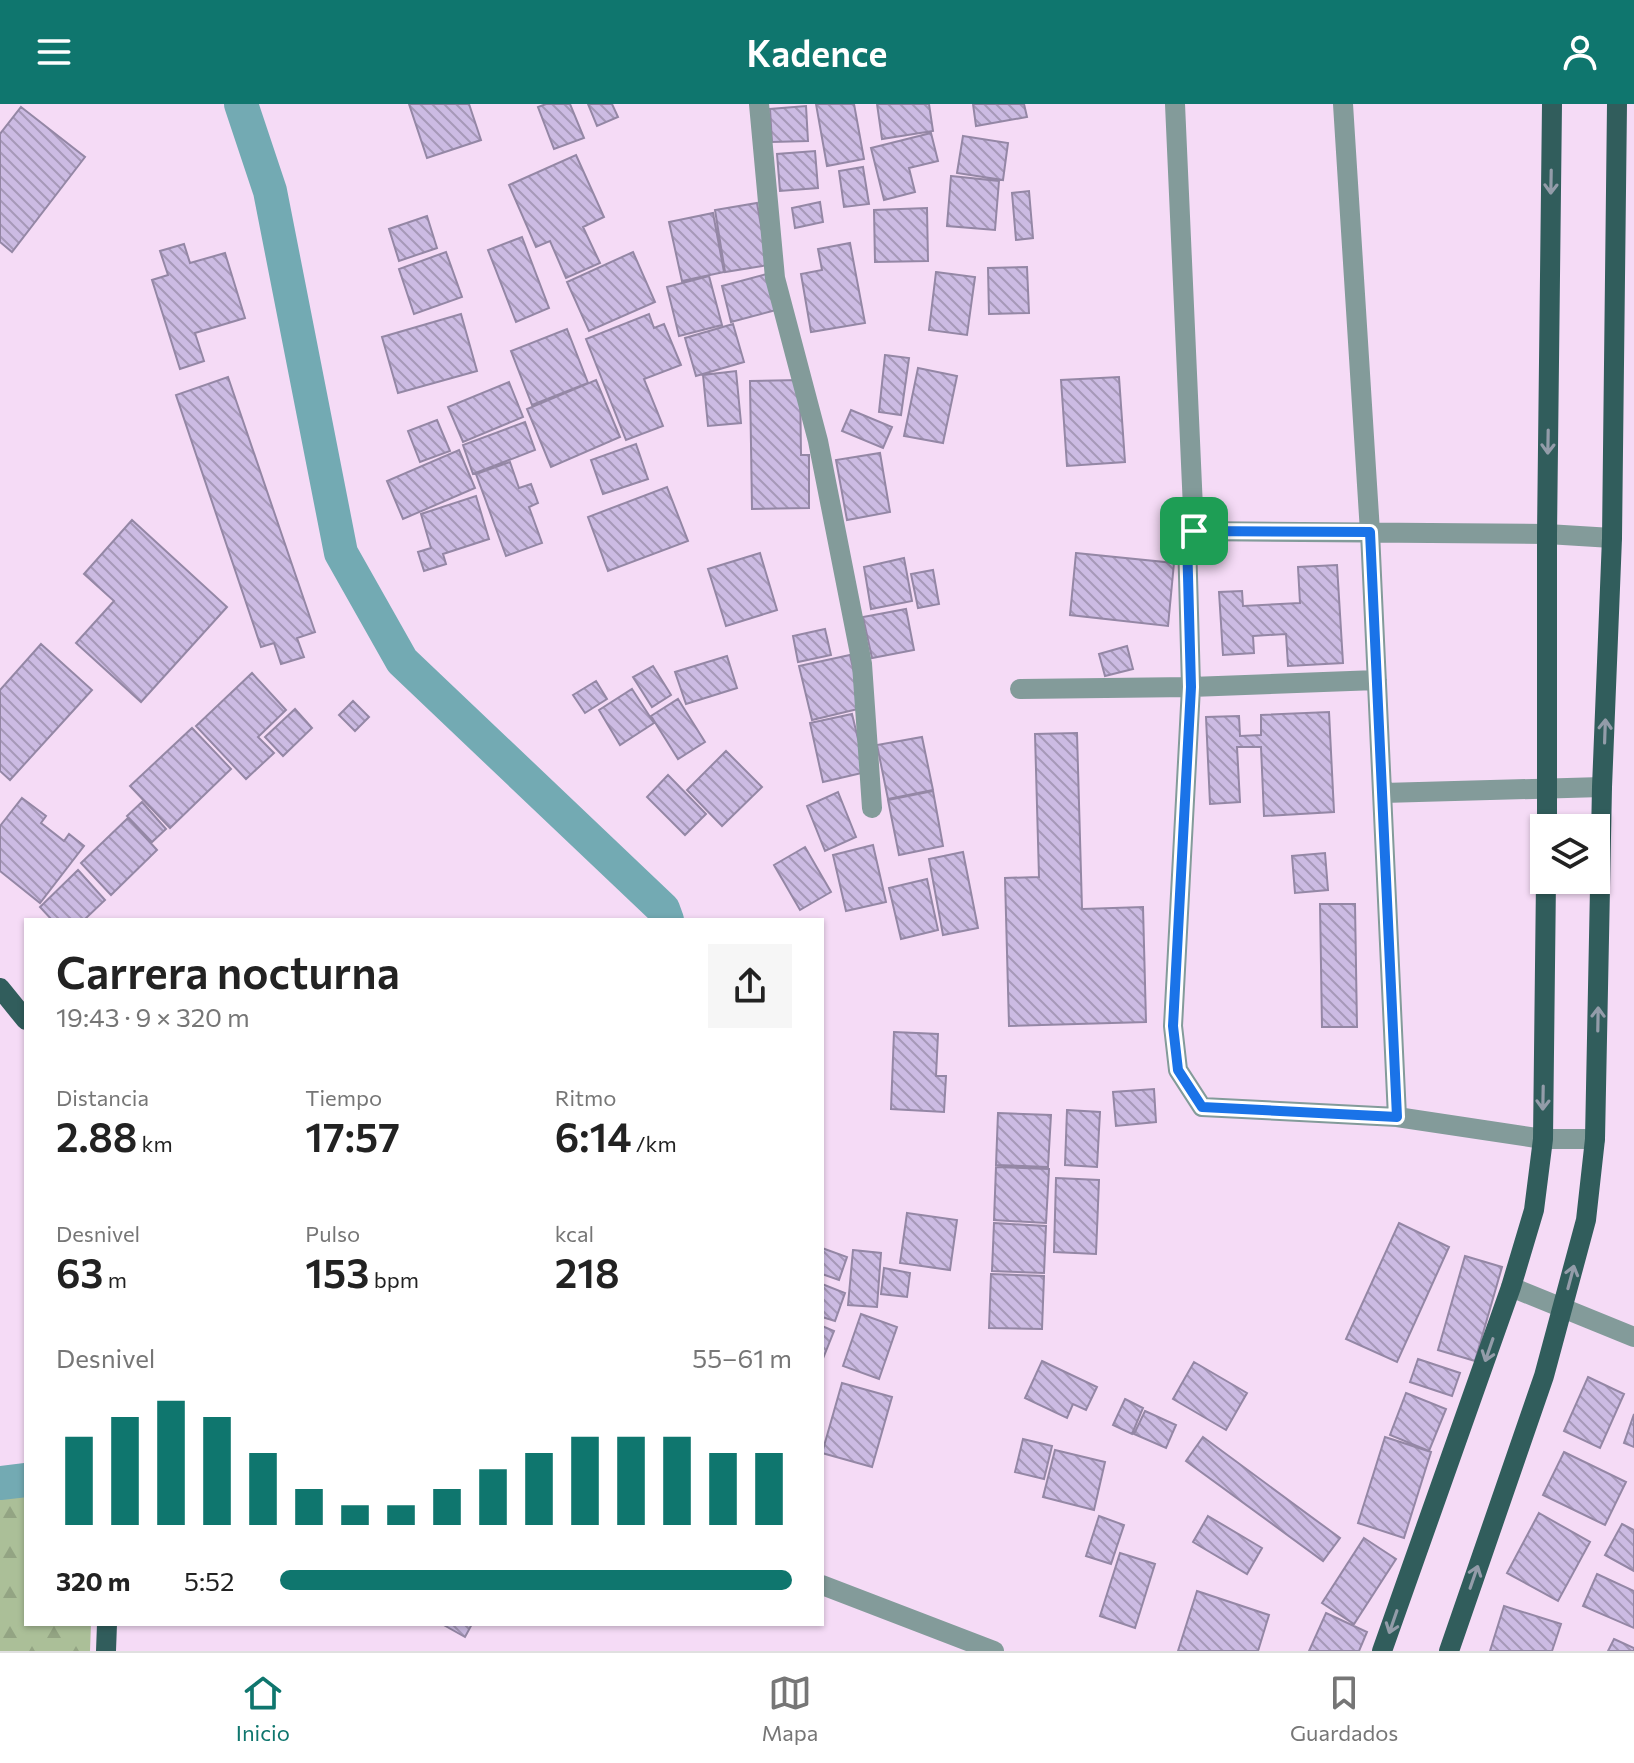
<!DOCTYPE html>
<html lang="es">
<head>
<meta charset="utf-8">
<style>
	:root { --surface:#fff; --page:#f6f6f6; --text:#222; --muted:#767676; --line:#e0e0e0; --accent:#0f766e }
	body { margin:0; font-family:Commissioner,sans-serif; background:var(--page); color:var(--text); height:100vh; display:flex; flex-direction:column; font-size:30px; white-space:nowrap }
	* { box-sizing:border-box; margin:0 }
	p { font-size:26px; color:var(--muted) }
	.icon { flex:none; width:44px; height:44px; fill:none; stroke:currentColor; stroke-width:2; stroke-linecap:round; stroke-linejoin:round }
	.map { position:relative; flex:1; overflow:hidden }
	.side { position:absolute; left:24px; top:814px; width:800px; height:708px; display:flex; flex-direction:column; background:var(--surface); border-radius:0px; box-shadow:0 2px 6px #0004 }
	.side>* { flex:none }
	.fabs { position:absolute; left:1530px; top:710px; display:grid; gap:16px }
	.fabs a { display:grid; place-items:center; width:80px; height:80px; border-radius:0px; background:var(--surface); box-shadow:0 2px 6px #0004; font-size:40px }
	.pin { position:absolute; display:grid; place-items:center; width:68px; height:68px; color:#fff; margin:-34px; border-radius:16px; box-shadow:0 4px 12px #0006 }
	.round { display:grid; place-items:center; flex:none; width:84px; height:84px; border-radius:0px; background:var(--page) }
	.summary { display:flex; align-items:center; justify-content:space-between; height:136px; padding:0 32px }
	h1 { font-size:44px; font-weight:600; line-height:60px }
	.metrics { display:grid; grid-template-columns:repeat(3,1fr); gap:12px; height:136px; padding:8px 32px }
	.metrics div { display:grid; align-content:center }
	.metrics b { font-size:40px; font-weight:600 }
	.metrics small { font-size:22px; font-weight:400 }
	.metrics p { font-size:22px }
	.chart { height:224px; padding:16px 32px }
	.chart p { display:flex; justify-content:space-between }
	.chart svg { width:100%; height:144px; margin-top:8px; stroke:var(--accent); stroke-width:6 }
	ul { padding:0 32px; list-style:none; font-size:26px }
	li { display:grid; grid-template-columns:128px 96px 1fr; align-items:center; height:60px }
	li i { height:20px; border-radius:10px; background:var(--accent) }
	header { display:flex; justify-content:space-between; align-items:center; height:104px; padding:0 32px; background:var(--accent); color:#fff; font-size:36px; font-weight:600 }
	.tab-bar { display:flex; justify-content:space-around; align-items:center; height:112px; border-top:2px solid var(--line); background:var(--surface); font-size:22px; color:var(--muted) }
	.tab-bar a { display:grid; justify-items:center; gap:4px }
	.tab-bar .current { color:var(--accent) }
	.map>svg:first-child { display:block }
	.forest { fill:url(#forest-firs) }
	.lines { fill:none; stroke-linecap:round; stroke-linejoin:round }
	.canal { stroke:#73aab3; stroke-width:34 }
	.building { fill:url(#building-back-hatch); stroke:#9487a5; stroke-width:2 }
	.street { stroke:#839b9a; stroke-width:20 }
	.primary { stroke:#315d5c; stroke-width:20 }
	.oneway { stroke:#939ca9 }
	.route-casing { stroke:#fff; stroke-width:16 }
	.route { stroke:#1a73e8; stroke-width:10 }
</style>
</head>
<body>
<header><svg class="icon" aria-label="menu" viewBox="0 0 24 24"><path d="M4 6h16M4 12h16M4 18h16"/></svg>Kadence<svg class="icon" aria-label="person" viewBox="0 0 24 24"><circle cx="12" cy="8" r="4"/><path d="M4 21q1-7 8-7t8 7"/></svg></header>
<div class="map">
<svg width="1634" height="1547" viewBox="0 0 1634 1547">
	<defs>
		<pattern id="forest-firs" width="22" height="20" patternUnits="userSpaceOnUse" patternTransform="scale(2)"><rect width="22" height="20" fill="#abbf98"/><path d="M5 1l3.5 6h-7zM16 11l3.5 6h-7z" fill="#93a483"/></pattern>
		<pattern id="building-back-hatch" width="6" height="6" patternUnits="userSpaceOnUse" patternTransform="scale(2)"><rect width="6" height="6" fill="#ccbbe3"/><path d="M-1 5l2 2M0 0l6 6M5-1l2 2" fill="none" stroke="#a698b8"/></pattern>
	</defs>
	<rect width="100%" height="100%" fill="#f5dbf6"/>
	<path class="forest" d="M0 1382 26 1390V1520H91L90 1547H0Z"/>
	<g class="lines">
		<path class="canal" d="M241 0 270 87 341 449 402 557 663 805 667 816
			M0 1379 26 1376"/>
	</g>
	<path class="building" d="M409 0H469L481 36 427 54Z
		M546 0H570L584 34 554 45 538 3Z
		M588 0H612L618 13 597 22Z
		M816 0H854L864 55 827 62Z
		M877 0H929L933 27 882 35Z
		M973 0H1024L1027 13 976 22Z
		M806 2 808 37 772 38 770 5Z
		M21 3 85 53 12 148 0 138V30Z
		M931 29 938 57 909 64 915 88 884 96 871 44Z
		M963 32 1008 39 1003 76 957 69Z
		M815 47 818 84 780 87 777 50Z
		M576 51 604 113 583 123 600 159 566 174 550 137 536 143 509 81Z
		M863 63 869 100 844 103 839 67Z
		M951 72 999 77 995 126 947 122Z
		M1029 87 1033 134 1016 136 1012 89Z
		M820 98 823 118 795 124 792 104Z
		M757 99 768 161 725 168 715 106Z
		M927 104 928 157 875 158 874 106Z
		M713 109 724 168 682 177 669 118Z
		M427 112 437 144 399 157 389 125Z
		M522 133 549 204 516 218 488 146Z
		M850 139 865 219 811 228 801 170 822 166 818 145Z
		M184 140 190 159 225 149 245 214 195 229 204 257 180 265 152 176 168 171 160 147Z
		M446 148 462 193 414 210 399 165Z
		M633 148 655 198 589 227 567 178Z
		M1027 163 1029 209 989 210 988 164Z
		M936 168 975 173 967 231 929 226Z
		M767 170 776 206 731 218 722 182Z
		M709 172 722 221 679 232 667 183Z
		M461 210 477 267 398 289 382 233Z
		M649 210 654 224 664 220 681 261 644 275 663 322 626 336 586 235Z
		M733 220 744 258 696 272 685 234Z
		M567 225 588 279 532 301 511 247Z
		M885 251 909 254 901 311 879 308Z
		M918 264 957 272 943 339 904 332Z
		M736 267 741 319 708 322 703 271Z
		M228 273 315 528 297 534 304 553 281 560 274 539 261 543 176 291Z
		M1119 273 1125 358 1067 362 1061 276Z
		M596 276 620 333 551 363 527 305Z
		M800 276 801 351H809V404L752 405 750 277Z
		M509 278 523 313 463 338 448 303Z
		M851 306 892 323 883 344 842 327Z
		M437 316 450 347 420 358 408 327Z
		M525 318 535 346 473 370 463 341Z
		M636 340 648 375 603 390 591 356Z
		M459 346 475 384 403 415 387 377Z
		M880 349 890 408 847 416 836 356Z
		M510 358 519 384 531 380 538 399 529 403 542 439 506 452 476 370Z
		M667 383 688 437 608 467 588 413Z
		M476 392 489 435 443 450 446 460 424 467 418 448 431 444 421 410Z
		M132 416 227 503 141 598 76 539 114 497 84 470Z
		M760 449 777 506 726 522 708 465Z
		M1076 449 1174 459 1168 522 1070 511Z
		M904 454 912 497 871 505 864 463Z
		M1337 461 1343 559 1288 562 1286 530 1253 532 1254 549 1223 551 1219 488 1242 487 1243 502 1300 499 1298 463Z
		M933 466 939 500 918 504 911 470Z
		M906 505 914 546 872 554 863 513Z
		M825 525 831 551 798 558 793 532Z
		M41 540 92 586 10 676 0 667V586Z
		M1127 542 1133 565 1105 572 1099 550Z
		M850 551 862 604 812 616 799 562Z
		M727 552 737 584 686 600 675 568Z
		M653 562 671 591 652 603 633 573Z
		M252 569 286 606 258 633 274 649 246 675 196 622Z
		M596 577 607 595 585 609 573 591Z
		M632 585 654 619 620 641 599 606Z
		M678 595 705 638 678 655 651 612Z
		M353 597 369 613 355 627 339 611Z
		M295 605 312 624 283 652 265 633Z
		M1329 608 1334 708 1264 712 1261 643H1237L1240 698 1210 700 1206 613 1239 612 1240 632 1261 631V611Z
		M852 610 866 668 823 678 810 619Z
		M192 624 231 665 170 724 130 682Z
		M1077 629 1082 805 1143 803 1146 918 1009 922 1005 774 1039 773 1035 630Z
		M922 633 933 686 888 695 877 641Z
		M726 647 762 683 722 722 687 686Z
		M668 671 706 710 685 731 647 693Z
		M933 687 943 742 899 751 888 696Z
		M838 688 856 733 825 747 807 702Z
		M22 694 46 712 41 719 64 737 69 730 84 742 40 799 0 767V722Z
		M142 698 166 725 152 738 127 712Z
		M128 714 157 746 111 791 81 759Z
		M873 741 886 798 846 807 833 751Z
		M805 743 831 788 800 806 774 761Z
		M963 748 978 824 943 831 929 755Z
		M1325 749 1328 786 1295 789 1292 752Z
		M78 766 105 796 84 816H52L40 803Z
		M927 775 938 826 901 835 889 784Z
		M1320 800H1355L1357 923H1322Z
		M894 928 938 930 936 972H946L944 1008 891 1005Z
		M1154 985 1156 1018 1116 1022 1113 988Z
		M1067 1006 1100 1008 1097 1063 1065 1061Z
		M998 1009 1051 1011 1048 1063 996 1061Z
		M996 1063 1049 1065 1046 1119 994 1116Z
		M1056 1074 1099 1076 1096 1150 1054 1148Z
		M907 1109 957 1116 950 1166 900 1159Z
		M994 1119 1046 1122 1044 1169 992 1167Z
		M1399 1119 1449 1143 1397 1258 1346 1235Z
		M822 1144 847 1153 839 1176 822 1170Z
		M853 1146 881 1149 877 1203 848 1201Z
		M1465 1152 1502 1163 1475 1257 1438 1246Z
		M884 1164 910 1169 907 1193 881 1190Z
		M991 1170 1044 1172 1042 1225 989 1224Z
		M822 1180 845 1189 835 1217 822 1213Z
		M861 1210 897 1223 879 1275 843 1262Z
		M822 1222 834 1227 822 1257Z
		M1418 1255 1460 1269 1452 1292 1410 1278Z
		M1042 1257 1097 1283 1086 1306 1073 1300 1067 1314 1025 1294Z
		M1194 1258 1247 1289 1226 1326 1173 1295Z
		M1588 1273 1624 1290 1600 1344 1564 1327Z
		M842 1279 892 1293 872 1363 822 1349Z
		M1406 1289 1446 1305 1429 1347 1390 1331Z
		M1125 1295 1143 1304 1132 1330 1113 1321Z
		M1145 1307 1176 1321 1166 1344 1134 1330Z
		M1634 1310V1343L1624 1339Z
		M1203 1333 1340 1434 1323 1457 1186 1357Z
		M1385 1333 1431 1348 1404 1434 1358 1419Z
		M1023 1335 1052 1342 1044 1375 1015 1368Z
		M1055 1346 1105 1358 1094 1406 1043 1393Z
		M1564 1348 1626 1378 1605 1421 1543 1391Z
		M1539 1409 1590 1438 1558 1497 1507 1469Z
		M1099 1412 1124 1421 1111 1460 1086 1452Z
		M1208 1412 1262 1444 1247 1470 1193 1438Z
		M1622 1420 1634 1426V1467L1605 1451Z
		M1364 1434 1396 1455 1354 1520 1322 1499Z
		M1120 1449 1155 1460 1135 1524 1100 1512Z
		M1597 1470 1634 1487V1524L1583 1502Z
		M1197 1487 1269 1511 1258 1547H1178Z
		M1504 1502 1561 1520 1552 1547H1490Z
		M1326 1509 1367 1528 1359 1547H1309Z
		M442 1520H472L465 1533Z
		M1614 1535 1634 1544V1547H1608Z"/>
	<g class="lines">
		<path class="street" d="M759 0 775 174 818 337 862 560 872 704
			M1175 0 1194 427 1189 429 1187 435 1191 583 1173 922 1178 966 1202 1003 1397 1013 1543 1035H1595
			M1343 0 1370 428 1397 1013
			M1194 427 1547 430 1612 434
			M1020 585 1191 583 1377 576
			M1383 689 1602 683
			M1511 1183 1634 1233
			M822 1481 994 1547"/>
		<path class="primary" d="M1547 724V430L1552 0
			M0 884 26 916
			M106 1547 107 1520
			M1382 1547 1511 1183 1534 1106 1543 1035 1546 776
			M1449 1547 1544 1272 1586 1116 1595 1035 1602 683 1612 434 1617 0"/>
	</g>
	<defs><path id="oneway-shaft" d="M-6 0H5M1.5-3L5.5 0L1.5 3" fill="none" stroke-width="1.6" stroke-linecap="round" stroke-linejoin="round" transform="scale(2)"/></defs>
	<g class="oneway">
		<use href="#oneway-shaft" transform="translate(1551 78) rotate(91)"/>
		<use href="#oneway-shaft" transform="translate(1548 338) rotate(91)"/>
		<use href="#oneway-shaft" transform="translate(1605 627) rotate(-88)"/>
		<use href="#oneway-shaft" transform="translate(1598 915) rotate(-89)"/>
		<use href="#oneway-shaft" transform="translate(1543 994) rotate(91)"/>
		<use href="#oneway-shaft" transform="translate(1571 1173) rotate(-75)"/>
		<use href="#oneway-shaft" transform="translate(1489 1246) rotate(109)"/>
		<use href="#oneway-shaft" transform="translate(1474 1473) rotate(-71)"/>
		<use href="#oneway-shaft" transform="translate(1393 1518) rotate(109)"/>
	</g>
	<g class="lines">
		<g class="route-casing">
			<path id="route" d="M1194 427 1370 428 1397 1013 1202 1003 1178 966 1173 922 1191 583 1187 435 1189 429Z"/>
		</g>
		<use href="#route" class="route"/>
	</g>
</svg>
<div class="fabs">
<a><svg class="icon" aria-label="layers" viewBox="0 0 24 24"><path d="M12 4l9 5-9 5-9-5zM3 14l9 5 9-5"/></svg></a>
</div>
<div class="pin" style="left:1194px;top:427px;background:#1e9e55"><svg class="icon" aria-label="arrive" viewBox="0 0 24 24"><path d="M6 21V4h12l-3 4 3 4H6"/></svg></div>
<section class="side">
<div class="summary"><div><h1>Carrera nocturna</h1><p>19:43 · 9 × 320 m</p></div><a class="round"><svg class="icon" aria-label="share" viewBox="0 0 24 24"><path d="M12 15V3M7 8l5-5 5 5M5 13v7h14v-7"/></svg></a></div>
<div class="metrics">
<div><p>Distancia</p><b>2.88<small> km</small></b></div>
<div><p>Tiempo</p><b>17:57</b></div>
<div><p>Ritmo</p><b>6:14<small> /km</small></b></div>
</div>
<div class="metrics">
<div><p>Desnivel</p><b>63<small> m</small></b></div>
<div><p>Pulso</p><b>153<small> bpm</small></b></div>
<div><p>kcal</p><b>218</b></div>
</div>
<div class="chart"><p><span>Desnivel</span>55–61 m</p>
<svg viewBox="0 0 160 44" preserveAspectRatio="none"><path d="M5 44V17M15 44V11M25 44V6M35 44V11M45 44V22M55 44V33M65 44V38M75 44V38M85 44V33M95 44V27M105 44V22M115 44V17M125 44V17M135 44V17M145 44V22M155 44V22"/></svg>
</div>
<ul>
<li><b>320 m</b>5:52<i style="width:100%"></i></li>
</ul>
</section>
</div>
<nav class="tab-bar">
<a class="current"><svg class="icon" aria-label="home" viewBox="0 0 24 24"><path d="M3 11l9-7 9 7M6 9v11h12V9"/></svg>Inicio</a>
<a><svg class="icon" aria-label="map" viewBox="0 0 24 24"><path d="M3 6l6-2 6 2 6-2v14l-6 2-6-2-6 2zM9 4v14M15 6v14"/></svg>Mapa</a>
<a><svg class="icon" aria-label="saved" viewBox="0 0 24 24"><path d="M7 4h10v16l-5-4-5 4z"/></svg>Guardados</a>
</nav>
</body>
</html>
